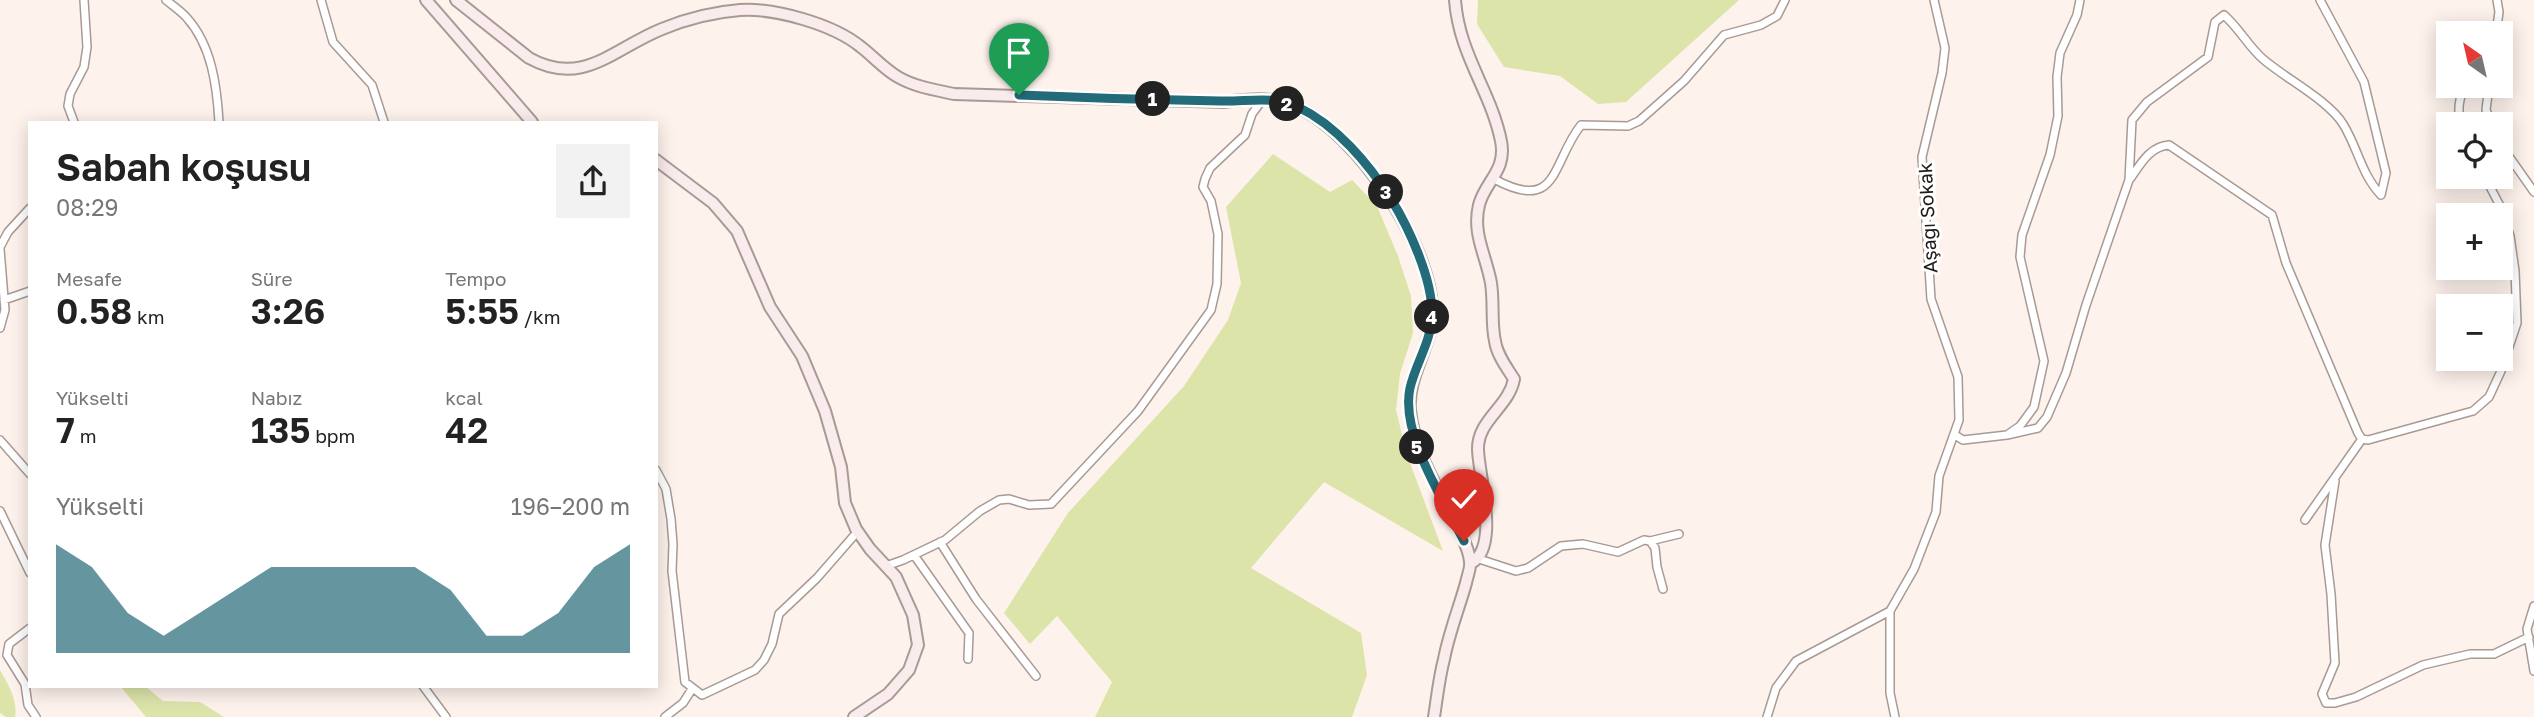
<!DOCTYPE html>
<html lang="tr">
<head>
<meta charset="utf-8">
<style>
	:root { --surface:#fff; --page:#f2f2f2; --text:#222; --muted:#767676; --accent:#246b79 }
	body { margin:0; font-family:"Golos Text",sans-serif; background:var(--page); color:var(--text); height:100vh; display:flex; flex-direction:column; font-size:26px; white-space:nowrap }
	* { box-sizing:border-box; margin:0 }
	p { font-size:23px; color:var(--muted) }
	.icon { flex:none; width:38px; height:38px; fill:none; stroke:currentColor; stroke-width:2; stroke-linecap:round; stroke-linejoin:round }
	.map { position:relative; flex:1; overflow:hidden }
	.side { position:absolute; left:28px; top:121px; width:630px; height:567px; display:flex; flex-direction:column; background:var(--surface); border-radius:0px; box-shadow:0 4px 18px #0003 }
	.side>* { flex:none }
	.needle { width:46px; rotate:326deg }
	.controls { position:absolute; left:2436px; top:21px; display:grid; gap:14px }
	.controls a { display:grid; place-items:center; width:77px; height:77px; border-radius:0px; background:var(--surface); box-shadow:0 4px 18px #0003; font-size:35px }
	.pin { position:absolute; display:grid; place-items:center; width:60px; height:60px; color:#fff; margin:-72px -30px; border-radius:50% 50% 50% 0; rotate:-45deg; box-shadow:0 0 7px #0007 }
	.pin .icon { rotate:45deg }
	.km { position:absolute; width:35px; height:35px; margin:-18px; border-radius:50%; background:#222; color:#fff; font-size:19px; line-height:35px; text-align:center }
	.round { display:grid; place-items:center; flex:none; width:74px; height:74px; border-radius:0px; background:var(--page) }
	.head { display:flex; align-items:center; justify-content:space-between; height:119px; padding:0 28px }
	h1 { font-size:38px; font-weight:600; line-height:52px }
	.figures { display:grid; grid-template-columns:repeat(3,1fr); gap:10px; height:119px; padding:7px 28px }
	.figures div { display:grid; align-content:center }
	.figures b { font-size:35px; font-weight:600 }
	.figures small { font-size:19px; font-weight:400 }
	.figures p { font-size:19px }
	.chart { height:196px; padding:14px 28px }
	.chart p { display:flex; justify-content:space-between }
	.chart svg { width:100%; height:126px; margin-top:7px; fill:var(--accent); opacity:.7 }
	.map>svg:first-child { display:block }
	.green { fill:#dce4aa }
	.lines { fill:none; stroke-linecap:round; stroke-linejoin:round }
	.street-casing { stroke:#a89a94; stroke-width:10 }
	.secondary-casing { stroke:#a89a94; stroke-width:14 }
	.street { stroke:#fff; stroke-width:7 }
	.secondary { stroke:#faebec; stroke-width:10 }
	.route-casing { stroke:#fff; stroke-width:14 }
	.route { stroke:#246b79; stroke-width:9 }
	.labels { text-anchor:middle; dominant-baseline:central; stroke-width:6; stroke-linejoin:round; paint-order:stroke }
	.street-label { font-size:19px; fill:#201b18; stroke:#fff }
</style>
</head>
<body>
<div class="map">
<svg width="2534" height="717" viewBox="0 0 2534 717">
	<rect width="100%" height="100%" fill="#fef2ec"/>
	<path class="green" d="M1478 0H1739L1626 102 1598 104 1560 76 1504 67 1477 24Z
		M1273 154 1330 192 1352 180 1377 206 1398 256 1411 296 1413 333 1400 374 1396 410 1407 455 1443 551 1324 482 1251 568 1361 633 1367 675 1352 717H1095L1112 682 1057 616 1030 644 1004 613 1068 513 1184 386 1228 320 1241 283 1226 207Z
		M0 670C8 684 18 700 15 717H6L0 713Z
		M120 686H145L163 701 200 702 224 717H146Z"/>
	<g class="lines">
		<g class="street-casing">
			<path id="street" d="M166 0C173 6 181 11 187 18 212 46 217 87 219 122
				M321 0 333 42 372 85 384 122
				M2496 33 2499 12 2497 0
				M2489 86 2486 110 2492 124
				M74 122 68 106 70 94 84 67 87 47 84 0
				M2461 124C2457 112 2459 97 2465 86
				M2501 145 2534 192
				M1494 179C1559 214 1551 163 1581 125L1628 126 1639 121 1684 81 1724 35 1761 25 1777 16 1785 0
				M2130 179C2140 165 2150 146 2169 145L2272 215 2286 263 2358 433 2362 439 2368 440 2473 411 2489 397 2501 371 2517 323 2515 271 2510 236 2499 204 2485 177
				M0 247 8 232 30 208
				M0 249 5 310 0 328
				M4 300 30 291
				M1955 435 1963 440 2007 435 2020 426 2034 407 2044 361 2020 257 2022 235 2050 155 2058 116 2057 77 2060 53 2077 15 2080 0
				M2007 435 2038 428 2047 417 2066 373 2086 305 2129 180 2132 120 2147 102 2208 57 2215 22 2224 15C2239 28 2248 46 2263 59 2286 79 2328 100 2343 124 2358 148 2361 174 2381 195L2386 173 2364 82 2320 0
				M0 440 30 474
				M656 470 666 489 671 519 673 544 672 571 685 682 702 695 755 670 764 660 772 644 779 614 817 578 858 531
				M2335 481 2325 545 2331 594 2335 663 2322 694 2326 703H2335L2356 697 2423 665 2470 654H2494L2529 637
				M0 511 30 573
				M2305 520 2362 439
				M1650 541 1679 534
				M940 542 976 599 1036 676
				M914 555 969 633 968 659
				M1479 559 1516 571 1528 568 1561 546 1583 544 1618 552 1644 540 1650 541 1655 548 1657 567 1663 589
				M886 566 903 560 945 540 980 511 999 500 1009 499 1029 505 1051 504 1138 411 1211 310 1217 284 1218 234 1211 201 1203 187 1205 179 1210 168 1245 135 1252 114 1263 99
				M2534 606 2527 629 2534 671
				M30 628 9 644 7 655 25 684 28 705 36 717
				M423 686 446 717
				M665 717 683 703 692 689
				M1767 717 1776 688 1796 661 1890 611
				M1895 717 1890 693V611L1914 569 1936 512 1939 476 1959 420 1958 377 1931 299 1922 157 1942 73 1945 48 1934 0"/>
		</g>
		<g class="secondary-casing">
			<path id="secondary" d="M426 0 532 122
				M456 0 529 58C583 88 614 48 662 29 686 19 714 12 740 10 775 8 833 24 861 47 874 57 884 69 898 77 915 87 936 90 954 94L1224 102C1249 99 1273 96 1297 107 1357 133 1433 247 1432 313 1432 347 1407 376 1410 410 1414 450 1435 483 1453 518 1459 531 1469 547 1470 562 1471 568 1467 577 1466 583 1459 608 1449 633 1444 659 1439 678 1437 698 1434 717
				M1455 0C1459 55 1491 91 1501 141 1507 171 1485 181 1479 205 1472 234 1486 255 1491 283 1494 302 1491 324 1495 341 1497 355 1507 368 1514 379 1509 407 1477 420 1478 450 1479 477 1500 548 1471 563
				M656 160 713 203 737 231 770 307 802 356 825 411 841 467 845 503 856 529 870 549 896 577 913 615 918 645 909 670 888 694 854 717"/>
		</g>
		<use href="#street" class="street"/>
		<use href="#secondary" class="secondary"/>
	</g>
	<g class="lines">
		<g class="route-casing">
			<path id="route" d="M1019 95C1086 98 1153 100 1220 101 1247 102 1272 95 1298 107 1336 125 1369 164 1391 199 1409 228 1432 278 1432 313 1432 341 1416 362 1410 388 1400 434 1444 501 1464 541"/>
		</g>
		<use href="#route" class="route"/>
	</g>
	<g class="labels">
		<g class="street-label">
			<text transform="translate(1927 218) rotate(-93)">Aşağı Sokak</text>
		</g>
	</g>
</svg>
<div class="controls">
<a><svg class="needle" viewBox="-14 -14 28 28"><path d="M0-13l5 13h-10z" fill="#e53935"/><path d="M0 13l5-13h-10z" fill="#767676"/></svg></a>
<a><svg class="icon" aria-label="locate" viewBox="0 0 24 24"><circle cx="12" cy="12" r="6"/><path d="M12 2v4M12 18v4M2 12h4M18 12h4"/></svg></a>
<a>+</a>
<a>−</a>
</div>
<div class="pin" style="left:1019px;top:95px;background:#1e9e55"><svg class="icon" aria-label="arrive" viewBox="0 0 24 24"><path d="M6 21V4h12l-3 4 3 4H6"/></svg></div>
<div class="pin" style="left:1464px;top:541px;background:#d93025"><svg class="icon" aria-label="check" viewBox="0 0 24 24"><path d="M5 12l5 5 9-10"/></svg></div>
<b class="km" style="left:1153px;top:99px">1</b>
<b class="km" style="left:1287px;top:104px">2</b>
<b class="km" style="left:1386px;top:192px">3</b>
<b class="km" style="left:1432px;top:317px">4</b>
<b class="km" style="left:1417px;top:447px">5</b>
<section class="side">
<div class="head"><div><h1>Sabah koşusu</h1><p>08:29</p></div><a class="round"><svg class="icon" aria-label="share" viewBox="0 0 24 24"><path d="M12 15V3M7 8l5-5 5 5M5 13v7h14v-7"/></svg></a></div>
<div class="figures">
<div><p>Mesafe</p><b>0.58<small> km</small></b></div>
<div><p>Süre</p><b>3:26</b></div>
<div><p>Tempo</p><b>5:55<small> /km</small></b></div>
</div>
<div class="figures">
<div><p>Yükselti</p><b>7<small> m</small></b></div>
<div><p>Nabız</p><b>135<small> bpm</small></b></div>
<div><p>kcal</p><b>42</b></div>
</div>
<div class="chart"><p><span>Yükselti</span>196–200 m</p>
<svg viewBox="0 0 160 44" preserveAspectRatio="none"><path d="M0 44V6L10 14L20 30L30 38L40 30L50 22L60 14L70 14L80 14L90 14L100 14L110 22L120 38L130 38L140 30L150 14L160 6V44z"/></svg>
</div>
</section>
</div>
</body>
</html>
